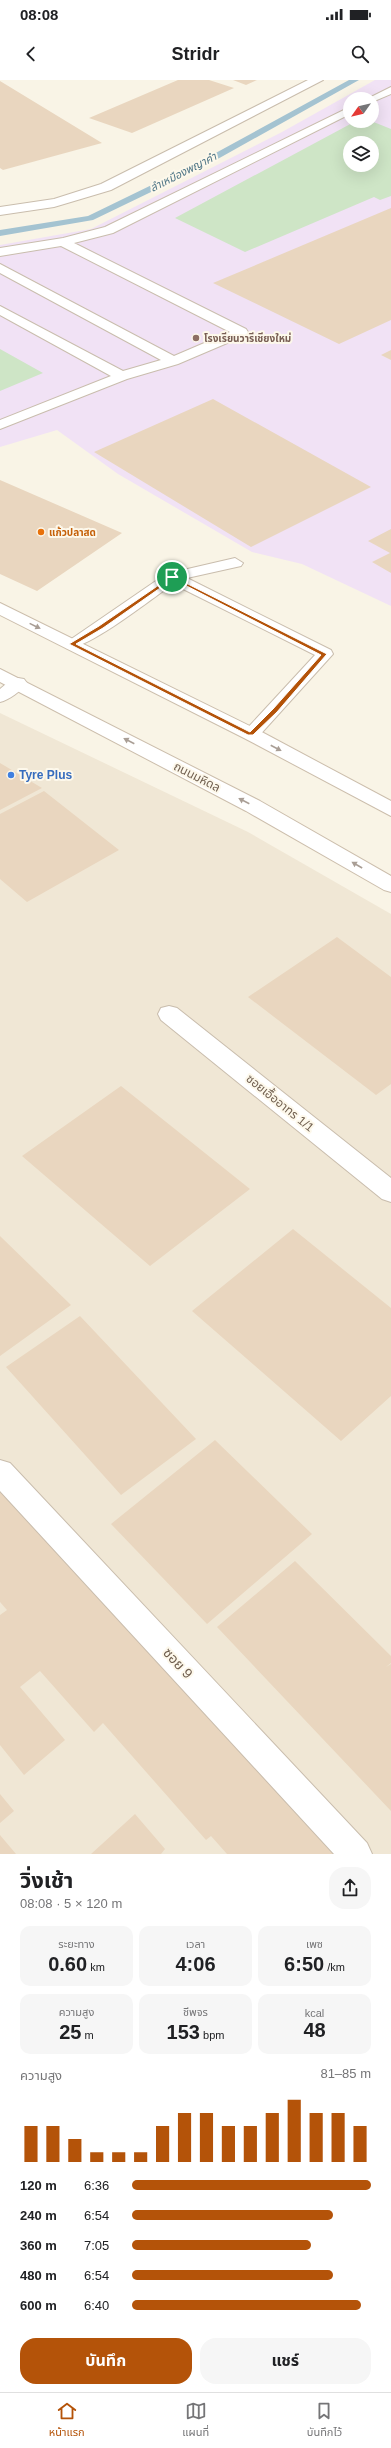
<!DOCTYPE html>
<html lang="th">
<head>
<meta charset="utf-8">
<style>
	:root { --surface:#fff; --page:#f6f6f6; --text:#202124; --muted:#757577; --line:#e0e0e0; --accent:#b45309 }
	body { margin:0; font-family:Arial,"Noto Sans Thai",sans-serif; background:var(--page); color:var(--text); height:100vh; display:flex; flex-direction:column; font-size:15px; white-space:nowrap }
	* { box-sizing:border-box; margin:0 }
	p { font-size:13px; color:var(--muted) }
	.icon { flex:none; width:22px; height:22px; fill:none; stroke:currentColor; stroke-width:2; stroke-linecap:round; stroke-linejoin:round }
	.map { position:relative; height:1774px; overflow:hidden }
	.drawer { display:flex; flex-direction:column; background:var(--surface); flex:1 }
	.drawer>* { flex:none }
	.needle { width:26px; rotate:236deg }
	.fabs { position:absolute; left:343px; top:12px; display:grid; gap:8px }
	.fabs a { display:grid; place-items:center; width:36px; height:36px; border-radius:50%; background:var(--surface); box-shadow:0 4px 16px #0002; font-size:20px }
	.pin { position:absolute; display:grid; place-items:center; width:34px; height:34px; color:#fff; margin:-17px; border:2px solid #fff; border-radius:50%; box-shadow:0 1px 4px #0007 }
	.round { display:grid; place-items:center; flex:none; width:42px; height:42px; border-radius:16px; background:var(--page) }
	.headline { display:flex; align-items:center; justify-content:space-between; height:68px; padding:0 20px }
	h1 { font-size:22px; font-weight:700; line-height:30px }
	.figures { display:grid; grid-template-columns:repeat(3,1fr); gap:6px; height:68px; padding:4px 20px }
	.figures div { display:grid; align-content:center; border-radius:10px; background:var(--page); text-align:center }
	.figures b { font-size:20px; font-weight:700 }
	.figures small { font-size:11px; font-weight:400 }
	.figures p { font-size:11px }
	.chart { height:112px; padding:8px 20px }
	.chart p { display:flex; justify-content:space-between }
	.chart svg { width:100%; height:72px; margin-top:4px; stroke:var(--accent); stroke-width:6 }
	.cta { display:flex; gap:8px; margin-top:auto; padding:8px 20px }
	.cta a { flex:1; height:46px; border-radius:16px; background:var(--accent); color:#fff; font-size:16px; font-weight:700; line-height:46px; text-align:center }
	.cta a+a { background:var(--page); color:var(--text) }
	ul { padding:0 20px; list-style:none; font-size:13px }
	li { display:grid; grid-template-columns:64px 48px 1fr; align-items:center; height:30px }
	li i { height:10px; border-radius:5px; background:var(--accent) }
	.status { display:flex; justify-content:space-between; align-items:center; height:28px; padding:0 20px; background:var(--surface); direction:ltr }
	.status svg { height:11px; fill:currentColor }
	header { display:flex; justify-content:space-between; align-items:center; height:52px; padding:0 20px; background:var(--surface); font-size:18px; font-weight:700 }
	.tab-bar { display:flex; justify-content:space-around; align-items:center; height:56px; border-top:1px solid var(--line); background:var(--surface); font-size:11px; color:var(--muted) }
	.tab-bar a { display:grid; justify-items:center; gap:2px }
	.tab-bar .current { color:var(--accent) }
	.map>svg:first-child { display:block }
	.residential { fill:#f0e7d5 }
	.education { fill:#f1e2f5; fill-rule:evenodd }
	.green { fill:#cee5c6; fill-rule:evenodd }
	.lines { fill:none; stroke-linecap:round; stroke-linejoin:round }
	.stream { fill:#a4c3d1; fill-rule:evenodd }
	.building { fill:#e9d6bf }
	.service-casing { stroke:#c9bdad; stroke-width:2 }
	.minor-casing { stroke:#c9bdad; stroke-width:2 }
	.secondary-casing { stroke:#ccbeac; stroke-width:2 }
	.service { fill:#fff; fill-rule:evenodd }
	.minor { fill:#fff; fill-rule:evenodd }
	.secondary { fill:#fff; fill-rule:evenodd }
	.oneway { fill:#a99e95 }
	.route { fill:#b45309; stroke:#fff; fill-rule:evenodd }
	.education-dot { fill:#8d6e63; stroke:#fdf8eb; stroke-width:1.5 }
	.food-dot { fill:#e8710a; stroke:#fdf8eb; stroke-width:1.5 }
	.shop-dot { fill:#3f7fe0; stroke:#fdf8eb; stroke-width:1.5 }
	.labels { text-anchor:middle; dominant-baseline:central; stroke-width:4; stroke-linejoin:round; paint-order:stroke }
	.far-education-label { font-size:10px; font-weight:bold; fill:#785e54; stroke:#fdf8eb; text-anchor:start }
	.far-food-label { font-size:10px; font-weight:bold; fill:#c56008; stroke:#fdf8eb; text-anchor:start }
	.far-water-label { font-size:11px; font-style:italic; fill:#4e7586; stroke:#fdf8eb }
	.shop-label { font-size:12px; font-weight:bold; fill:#366cbe; stroke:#fdf8eb; text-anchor:start }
	.street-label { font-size:12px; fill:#6f5e4e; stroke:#fdf8eb }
	.near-street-label { font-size:14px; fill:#6f5e4e; stroke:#fdf8eb }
</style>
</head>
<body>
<div class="status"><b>08:08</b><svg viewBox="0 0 49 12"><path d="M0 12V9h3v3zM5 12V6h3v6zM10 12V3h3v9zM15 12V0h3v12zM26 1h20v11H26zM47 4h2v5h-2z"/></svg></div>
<header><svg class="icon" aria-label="back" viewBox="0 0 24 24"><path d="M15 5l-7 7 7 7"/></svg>Stridr<svg class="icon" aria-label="search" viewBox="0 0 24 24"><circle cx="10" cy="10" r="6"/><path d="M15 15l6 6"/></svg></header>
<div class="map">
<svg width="391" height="1774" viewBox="0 0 391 1774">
	<rect width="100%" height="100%" fill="#f9f4e6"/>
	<path class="residential" d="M0 633 248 752 391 834V1774H0Z"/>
	<path class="education" d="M375 0H391V526L302 484 252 472 118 394 57 350 0 367V165L91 149 282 52ZM350 19H372V41H350ZM350 63H372V85H350Z"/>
	<path class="green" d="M356 41H371L391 49V116L380 120 374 117 245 172 175 138ZM350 63H372V85H350Z
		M0 269 43 293 0 311Z"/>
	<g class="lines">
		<path class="stream" d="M349 0H359L207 85 93 140 0 156V150L88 136 201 81Z"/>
	</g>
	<path class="building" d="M178 0H209L234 8 132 53 89 38Z
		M233 0H257L246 5Z
		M0 1 102 63 3 90 0 88Z
		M391 128V240L339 264 213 203Z
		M391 270V280L381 275Z
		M213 319 371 407 251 467 94 372Z
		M0 400 122 453 37 511 0 494Z
		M391 449V493L372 482 390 473 368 461Z
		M0 683 42 708 0 730Z
		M44 711 119 770 27 822 0 799V734Z
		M337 857 391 897V1004L376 1015 248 917Z
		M121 1006 250 1109 150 1186 22 1076Z
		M293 1149 391 1228V1316L341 1361 192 1231Z
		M0 1156 71 1225 0 1276Z
		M80 1236 196 1359 121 1415 6 1287Z
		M215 1360 312 1454 207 1544 111 1444Z
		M0 1411 66 1482 335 1774H227L211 1756 206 1760 103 1643 94 1652 40 1591 20 1607 65 1660 24 1695 0 1665V1535L7 1530 0 1522Z
		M295 1481 391 1576V1583L386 1587 391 1584V1731L217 1547Z
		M0 1714 14 1731 0 1743Z
		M135 1734 165 1769 161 1774H91Z
		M0 1755 16 1774H0Z"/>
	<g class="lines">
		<g class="service-casing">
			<path id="service" d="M391 7V14L372 22V19H367Z
				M350 27V34L113 153 74 163 246 249 248 252 246 255 178 284 127 299 0 349V340L111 296 0 235V226L123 291 161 280 0 193V184L174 276 230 252 61 166 0 176V168L63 158 105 147Z
				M235 478 243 483 241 486 187 498 331 570 333 574 257 658H245L242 654 315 575 173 504C154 517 85 572 66 568L64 564 166 494Z
				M18 598 24 599 27 603C21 611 9 620 0 622V609L12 599Z"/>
		</g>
		<g class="minor-casing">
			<path id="minor" d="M308 0H323L111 110 54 127 0 135V127L54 119 101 104Z
				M169 926 177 928 391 1098V1122L382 1119 161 940 158 934 161 928Z
				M0 1380 10 1383 367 1763 372 1774H334L0 1411Z"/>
		</g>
		<g class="secondary-casing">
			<path id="secondary" d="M0 523 258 650 391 721V736L244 658 0 535Z
				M0 589 260 721 391 796V812L384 810 246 731 0 602Z"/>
		</g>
		<use href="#service" class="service"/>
		<use href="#minor" class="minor"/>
		<use href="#secondary" class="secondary"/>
	</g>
	<defs><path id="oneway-solid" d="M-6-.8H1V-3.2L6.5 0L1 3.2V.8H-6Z"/></defs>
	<g class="oneway">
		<use href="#oneway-solid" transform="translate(35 546) rotate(26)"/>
		<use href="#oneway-solid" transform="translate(129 661) rotate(-153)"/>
		<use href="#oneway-solid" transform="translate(276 668) rotate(28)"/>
		<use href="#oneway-solid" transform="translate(244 721) rotate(-153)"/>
		<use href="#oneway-solid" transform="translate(357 785) rotate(-150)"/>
	</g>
	<path class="route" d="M172 496 327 574 277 632 253 655H248L69 564 99 546ZM173 499 321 575 273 629 250 652 76 564 103 548Z"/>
	<circle class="education-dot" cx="196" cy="258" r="4"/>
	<circle class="food-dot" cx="41" cy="452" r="4"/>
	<circle class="shop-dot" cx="11" cy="695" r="4"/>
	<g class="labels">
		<g class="far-education-label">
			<text x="204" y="258">โรงเรียนวารีเชียงใหม่</text>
		</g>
		<g class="far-food-label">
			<text x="49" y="452">แก้วปลาสด</text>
		</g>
		<g class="far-water-label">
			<text transform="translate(183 92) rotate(-27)">ลำเหมืองพญาคำ</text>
		</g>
		<g class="shop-label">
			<text x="19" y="695">Tyre Plus</text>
		</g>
		<g class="street-label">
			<text transform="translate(197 697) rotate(27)">ถนนมหิดล</text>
			<text transform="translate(280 1023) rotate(39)">ซอยเอื้ออาทร 1/1</text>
		</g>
		<g class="near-street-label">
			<text transform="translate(178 1583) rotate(47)">ซอย 9</text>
		</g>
	</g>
</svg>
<div class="fabs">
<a><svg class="needle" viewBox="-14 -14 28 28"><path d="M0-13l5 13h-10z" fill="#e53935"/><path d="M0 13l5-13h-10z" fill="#757577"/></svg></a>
<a><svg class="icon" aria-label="layers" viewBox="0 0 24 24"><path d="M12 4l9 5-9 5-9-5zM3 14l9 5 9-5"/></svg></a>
</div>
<div class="pin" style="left:172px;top:497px;background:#1e9e55"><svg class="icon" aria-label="arrive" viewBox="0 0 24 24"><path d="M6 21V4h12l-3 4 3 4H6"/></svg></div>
</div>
<section class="drawer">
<div class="headline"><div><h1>วิ่งเช้า</h1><p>08:08 · 5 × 120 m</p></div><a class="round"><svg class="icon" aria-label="share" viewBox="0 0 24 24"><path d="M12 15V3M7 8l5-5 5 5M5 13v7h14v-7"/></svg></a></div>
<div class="figures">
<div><p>ระยะทาง</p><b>0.60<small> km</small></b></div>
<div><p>เวลา</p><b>4:06</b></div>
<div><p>เพซ</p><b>6:50<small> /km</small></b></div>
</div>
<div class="figures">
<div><p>ความสูง</p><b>25<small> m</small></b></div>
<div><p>ชีพจร</p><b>153<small> bpm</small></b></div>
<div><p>kcal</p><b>48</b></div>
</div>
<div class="chart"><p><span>ความสูง</span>81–85 m</p>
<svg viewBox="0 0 160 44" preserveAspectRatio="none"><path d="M5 44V22M15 44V22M25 44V30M35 44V38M45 44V38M55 44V38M65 44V22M75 44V14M85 44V14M95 44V22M105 44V22M115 44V14M125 44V6M135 44V14M145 44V14M155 44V22"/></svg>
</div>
<ul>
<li><b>120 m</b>6:36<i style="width:100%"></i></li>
<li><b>240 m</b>6:54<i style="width:84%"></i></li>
<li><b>360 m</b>7:05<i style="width:75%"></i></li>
<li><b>480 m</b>6:54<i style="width:84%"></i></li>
<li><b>600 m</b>6:40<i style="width:96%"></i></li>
</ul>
<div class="cta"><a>บันทึก</a><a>แชร์</a></div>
</section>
<nav class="tab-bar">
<a class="current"><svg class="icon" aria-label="home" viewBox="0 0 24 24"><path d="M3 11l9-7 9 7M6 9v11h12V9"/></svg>หน้าแรก</a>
<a><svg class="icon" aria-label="map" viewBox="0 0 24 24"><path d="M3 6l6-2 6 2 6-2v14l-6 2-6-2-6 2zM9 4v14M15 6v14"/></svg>แผนที่</a>
<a><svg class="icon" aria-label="saved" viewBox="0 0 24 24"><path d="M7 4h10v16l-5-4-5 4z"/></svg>บันทึกไว้</a>
</nav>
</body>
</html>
